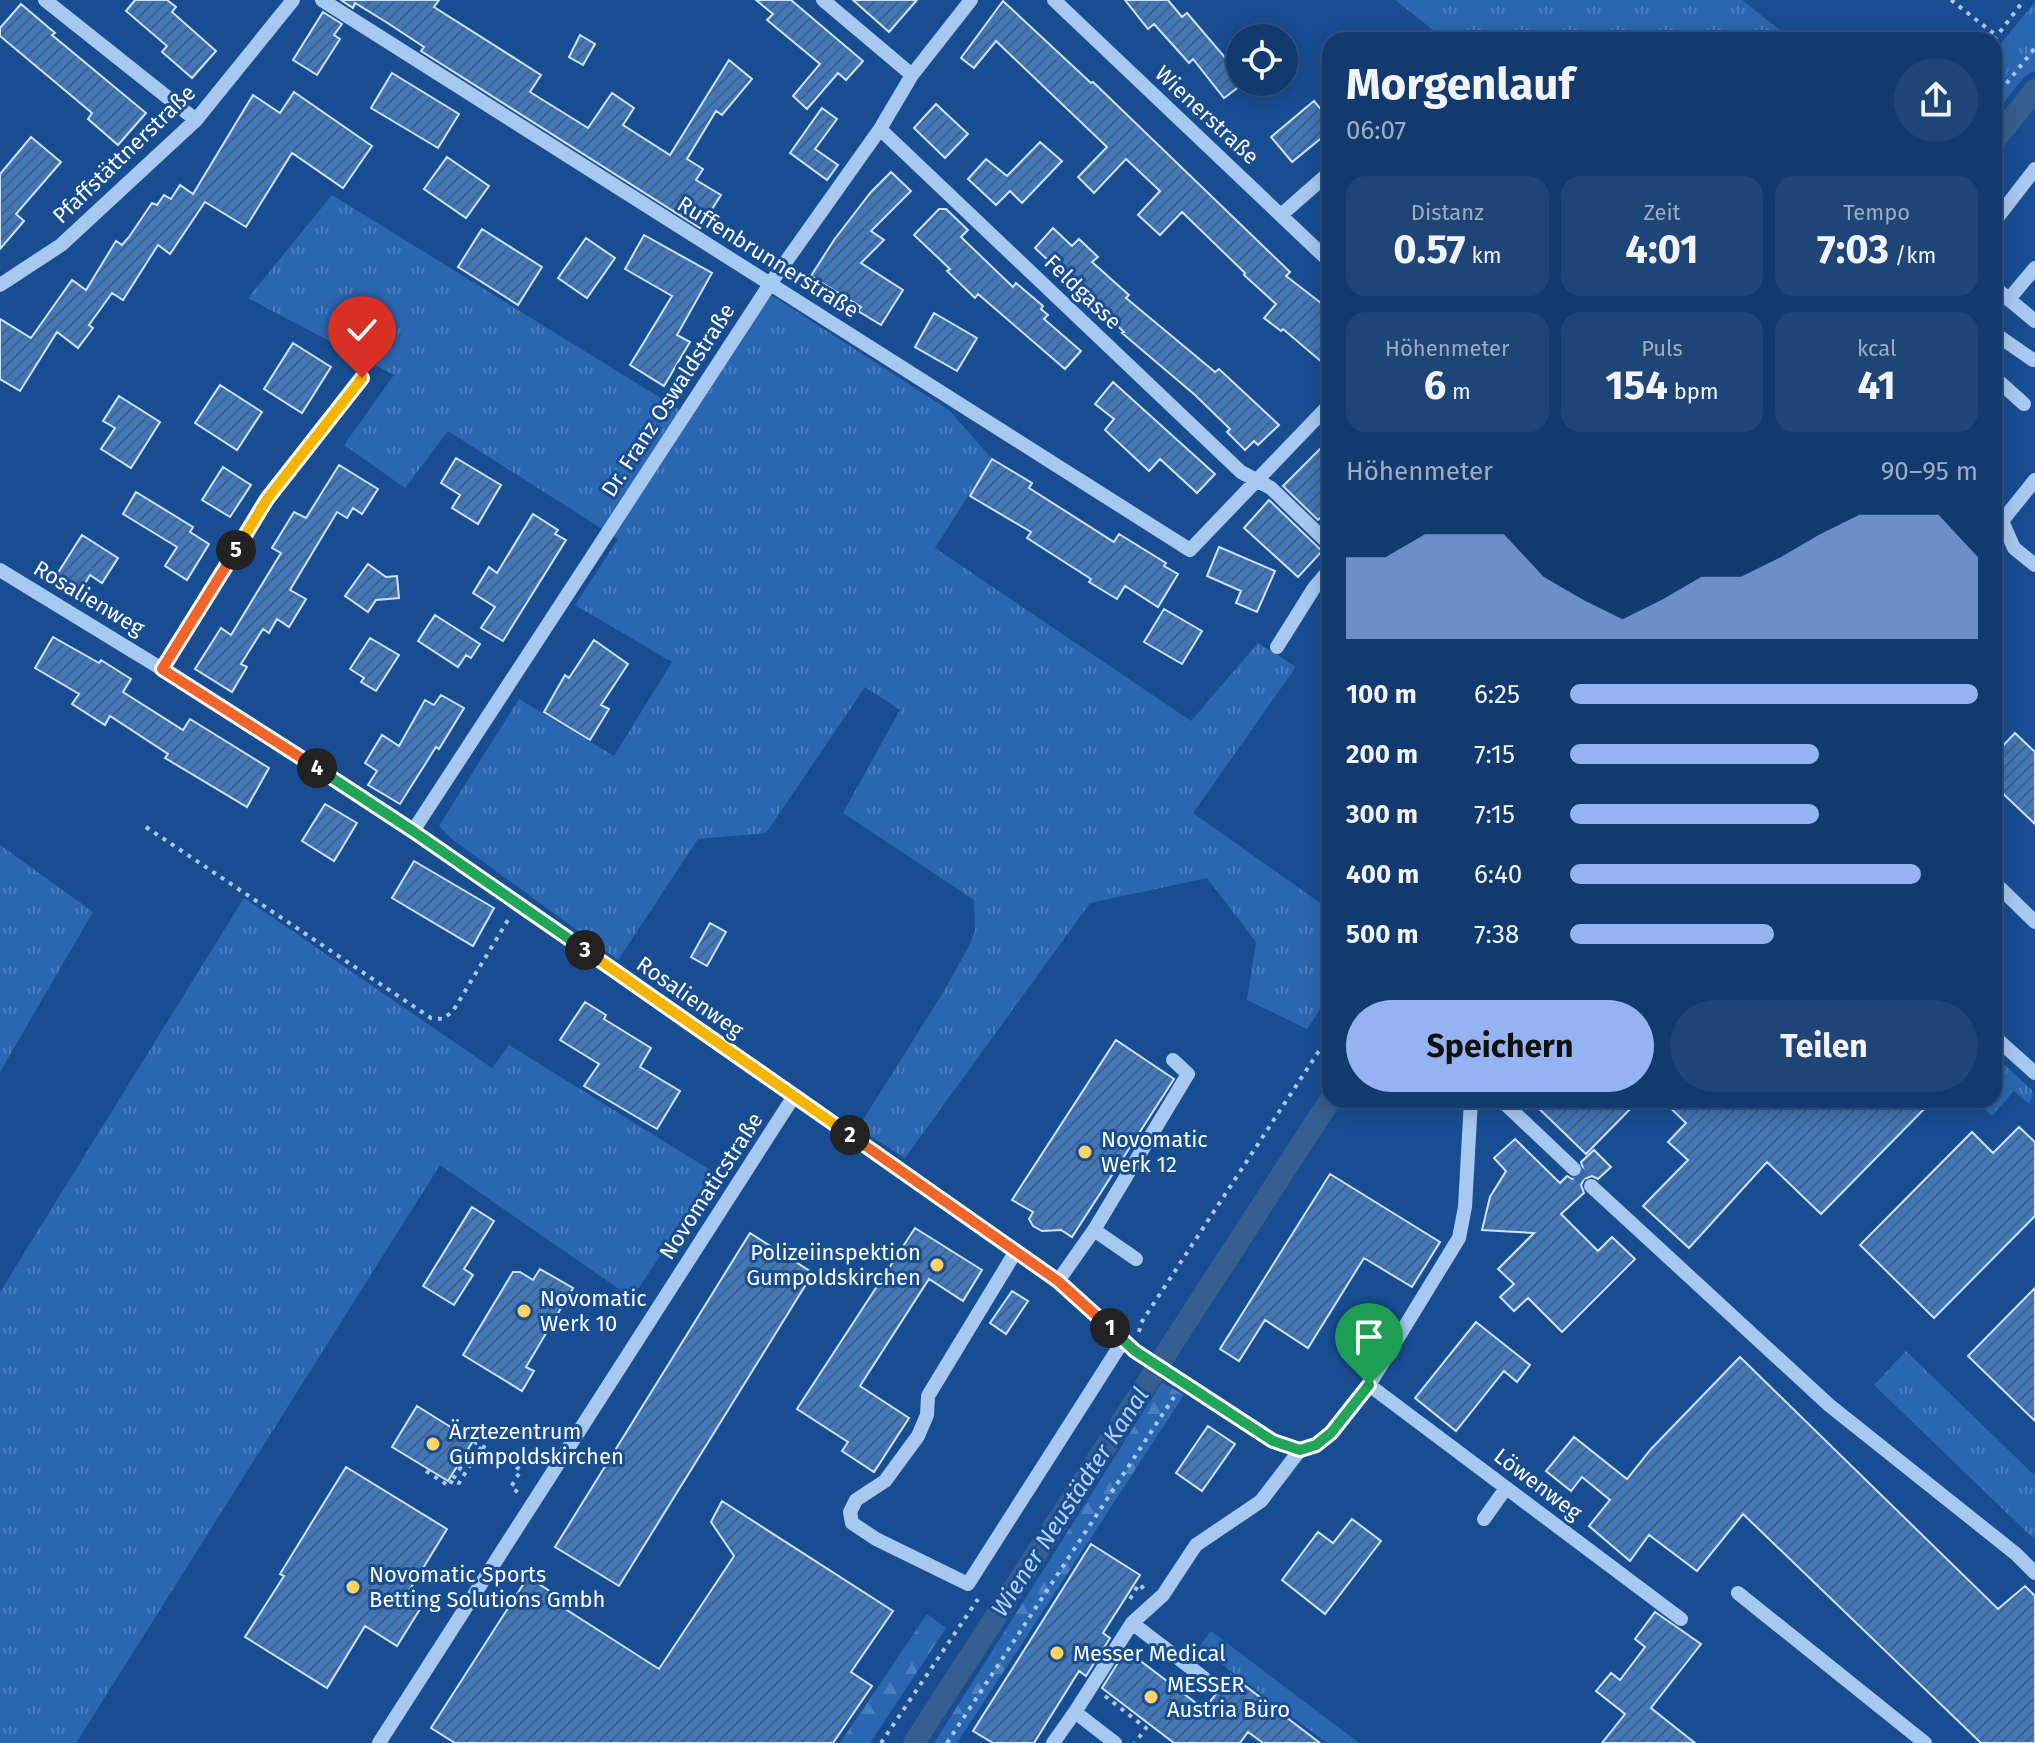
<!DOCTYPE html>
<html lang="de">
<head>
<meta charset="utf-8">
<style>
	:root { --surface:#123a6e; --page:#1f4576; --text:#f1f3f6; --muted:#9cadc2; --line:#315481; --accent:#95b2f1 }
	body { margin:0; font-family:"Fira Sans",sans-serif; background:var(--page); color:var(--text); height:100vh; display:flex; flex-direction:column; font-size:30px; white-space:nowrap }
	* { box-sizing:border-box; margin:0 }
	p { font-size:26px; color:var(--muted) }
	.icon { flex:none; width:44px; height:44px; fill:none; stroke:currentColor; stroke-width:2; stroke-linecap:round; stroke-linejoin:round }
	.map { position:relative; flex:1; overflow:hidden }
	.drawer { position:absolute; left:1322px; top:32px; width:680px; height:1076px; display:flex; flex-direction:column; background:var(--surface); border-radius:24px; box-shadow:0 4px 20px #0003,0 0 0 2px var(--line) }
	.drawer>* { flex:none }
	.fabs { position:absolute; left:1226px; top:24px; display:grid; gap:16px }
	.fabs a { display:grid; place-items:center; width:72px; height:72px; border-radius:50%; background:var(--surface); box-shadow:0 4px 20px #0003,0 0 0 2px var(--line); font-size:40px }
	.pin { position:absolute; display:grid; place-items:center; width:68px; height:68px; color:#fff; margin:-82px -34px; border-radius:50% 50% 50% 0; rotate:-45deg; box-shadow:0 0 8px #0007 }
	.pin .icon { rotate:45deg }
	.km { position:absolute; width:40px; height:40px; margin:-20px; border-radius:50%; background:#222; color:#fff; font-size:22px; line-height:40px; text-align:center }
	.round { display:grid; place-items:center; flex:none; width:84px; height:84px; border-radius:42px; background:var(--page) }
	.headline { display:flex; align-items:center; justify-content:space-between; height:136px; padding:0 24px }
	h1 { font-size:44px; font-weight:700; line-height:60px }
	.metrics { display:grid; grid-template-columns:repeat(3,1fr); gap:12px; height:136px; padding:8px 24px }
	.metrics div { display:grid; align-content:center; border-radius:20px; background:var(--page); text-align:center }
	.metrics b { font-size:40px; font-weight:700 }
	.metrics small { font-size:22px; font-weight:400 }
	.metrics p { font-size:22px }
	.chart { height:224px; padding:16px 24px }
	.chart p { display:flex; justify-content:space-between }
	.chart svg { width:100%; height:144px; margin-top:8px; fill:var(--accent); opacity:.7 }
	.primary-button { display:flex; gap:16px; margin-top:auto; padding:16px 24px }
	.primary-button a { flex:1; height:92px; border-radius:48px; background:var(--accent); color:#111; font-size:32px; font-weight:700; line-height:92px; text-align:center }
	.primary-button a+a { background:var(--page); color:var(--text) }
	ul { padding:0 24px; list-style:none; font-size:26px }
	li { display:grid; grid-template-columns:128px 96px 1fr; align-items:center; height:60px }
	li i { height:20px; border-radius:10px; background:var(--accent) }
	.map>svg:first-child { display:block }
	.grass { fill:url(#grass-tufts) }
	.forest { fill:url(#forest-firs) }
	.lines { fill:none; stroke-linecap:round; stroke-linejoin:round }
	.canal { stroke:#375e90; stroke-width:22 }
	.building { fill:url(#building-hatch); stroke:#cee2fb; stroke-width:2 }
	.minor-tunnel { stroke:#3b68a2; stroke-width:14; stroke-dasharray:14 7; stroke-linecap:butt }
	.path { stroke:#a7c8f0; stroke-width:4; stroke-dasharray:4 6; stroke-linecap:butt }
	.minor { stroke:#a7c8f0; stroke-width:14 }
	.split-1-casing { stroke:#fff; stroke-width:16 }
	.split-2-casing { stroke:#fff; stroke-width:16 }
	.split-3-casing { stroke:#fff; stroke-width:16 }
	.split-4-casing { stroke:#fff; stroke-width:16 }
	.split-5-casing { stroke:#fff; stroke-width:16 }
	.split-6-casing { stroke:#fff; stroke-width:16 }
	.split-1 { stroke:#22a559; stroke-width:10 }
	.split-2 { stroke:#f0652b; stroke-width:10 }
	.split-3 { stroke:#f5b400; stroke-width:10 }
	.split-4 { stroke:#22a559; stroke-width:10 }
	.split-5 { stroke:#f0652b; stroke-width:10 }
	.split-6 { stroke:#f5b400; stroke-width:10 }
	.poi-dot { fill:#ffd366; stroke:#184d92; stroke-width:3 }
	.labels { text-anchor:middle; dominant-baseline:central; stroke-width:6; stroke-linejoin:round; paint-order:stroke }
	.street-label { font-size:22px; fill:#fff; stroke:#184d92 }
	.poi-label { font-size:22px; fill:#fff; stroke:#184d92; text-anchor:start }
	.water-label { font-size:24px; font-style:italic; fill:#b4d2f7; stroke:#184d92 }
</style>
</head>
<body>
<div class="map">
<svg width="2035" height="1743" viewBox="0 0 2035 1743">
	<defs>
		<pattern id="grass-tufts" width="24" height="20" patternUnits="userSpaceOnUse" patternTransform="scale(2)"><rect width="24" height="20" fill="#2b67b0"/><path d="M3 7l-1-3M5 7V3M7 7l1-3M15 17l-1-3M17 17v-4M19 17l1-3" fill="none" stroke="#4b7ebc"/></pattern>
		<pattern id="forest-firs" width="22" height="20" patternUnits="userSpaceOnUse" patternTransform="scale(2)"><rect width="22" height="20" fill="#2b67b0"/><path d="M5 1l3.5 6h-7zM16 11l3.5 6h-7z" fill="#4b7ebc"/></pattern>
		<pattern id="building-hatch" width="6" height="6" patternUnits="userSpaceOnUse" patternTransform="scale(2)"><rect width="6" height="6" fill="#4177b9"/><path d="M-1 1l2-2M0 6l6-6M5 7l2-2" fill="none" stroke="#466282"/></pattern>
	</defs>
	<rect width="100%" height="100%" fill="#184d92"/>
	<path class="grass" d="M1395 0H1742L1792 40H1446Z
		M2035 2V70L2024 77 1994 115V52Z
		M332 195 688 415 771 295 949 410 992 459 935 548 1191 721 1258 643 1296 667 1193 813 1330 910V995L1307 1029 1247 1000 1256 942 1207 878 1090 903 905 1158 858 1128 944 991 968 948 975 931 974 900 843 813 900 710 865 687 766 833 698 839 618 960 452 839 439 826 519 699 614 756 672 662 575 605 618 539 448 431 405 488 344 445 394 375 248 298Z
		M0 845 93 912 0 1072Z
		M244 898 492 1068 509 1045 715 1173 632 1298 440 1165 76 1743H0V1292Z
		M1999 1064 2006 1066 2032 1090 2033 1096 2029 1104 2014 1091 1992 1116 1975 1100H1994V1066Z
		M1906 1351 2035 1476V1540L1874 1385Z
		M1211 1631 1359 1743H1327L1199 1647Z"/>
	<path class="forest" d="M1162 1382 1184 1395 957 1743H934Z
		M927 1614 946 1628 870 1743H840Z"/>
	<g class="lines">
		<path class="canal" d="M1994 141 2035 90
			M914 1743 1330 1100"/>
	</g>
	<path class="building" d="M135 0H167L176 7 172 12 216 51 192 78 162 52 167 46 126 11Z
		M341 0H439L434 7 541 75 530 92 588 128 612 93 634 108 623 125 670 155 729 60 752 79 722 115 716 111 687 159 703 169 696 180 721 195 700 228 421 51 424 47 386 22 355 3 353 8Z
		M756 0H791L863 61 846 80 838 73 807 109 793 96 820 64 767 20 773 14Z
		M853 0H917L889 32Z
		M1125 0H1168L1182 17 1187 13 1227 60 1240 50V86L1224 98 1193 59 1189 63 1154 24 1148 29Z
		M1003 1 1091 83 1093 82 1290 272 1286 276 1330 310V369L1283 329 1281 331 1264 318 1276 304 1244 275 1245 273 1182 212 1160 235 1138 215 1160 191 1126 159 1094 193 1078 177 1107 147 996 41 974 68 961 58Z
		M21 4 55 33 52 35 146 113 118 145 88 119 92 113 0 36V28Z
		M323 12 342 24 334 35 340 39 317 75 293 60Z
		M580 35 595 44 583 65 569 57Z
		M392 73 459 114 438 148 371 108Z
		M294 92 372 146 343 188 292 153 246 227 205 202 170 254 158 245 123 300 112 293 89 325 93 328 78 348 57 332 20 391 0 379V319L31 338 72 280 86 290 116 241 122 245 129 237 152 203 157 205 164 195 171 199 180 185 193 194 253 95 280 113Z
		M1314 101 1330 120V131L1292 162 1271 137Z
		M936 104 968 134 945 158 914 128Z
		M822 108 837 119 815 149 838 165 827 180 790 153Z
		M31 137 61 162 16 214 24 221 0 249V174Z
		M1040 142 1062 161 1022 203 1010 191 996 205 968 179 986 159 1007 176Z
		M447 157 489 186 466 218 424 189Z
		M891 172 911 191 871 231 884 240 861 263 903 290 881 325 858 311 861 307 811 276 834 240 871 192Z
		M939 209H946L968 230 961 237 1013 287 1016 283 1043 306 1041 309 1048 315 1044 319 1081 351 1065 369 978 294 975 298 947 271 950 269 914 235Z
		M1053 228 1072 246 1079 239 1098 257 1092 262 1129 295 1126 298 1215 372 1219 369 1279 425 1258 445 1254 441 1245 450 1227 432 1230 429 1195 395 1122 333 1124 332 1035 248Z
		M482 229 542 267 518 305 458 267Z
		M644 235 712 273 677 335 690 342 664 386 630 365 672 296 625 269Z
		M586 238 615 258 587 298 558 278Z
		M934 313 977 338 957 371 915 347Z
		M293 343 331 367 302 413 264 389Z
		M1113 382 1215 474 1197 493 1160 459 1149 471 1105 430 1114 419 1095 404Z
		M220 385 262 412 237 450 195 423Z
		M119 396 160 422 131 468 101 449 115 428 103 421Z
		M1330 439V509L1318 520 1283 486Z
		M456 458 501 485 478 524 452 508 460 495 441 483Z
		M992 459 1032 483 1029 488 1114 542 1119 534 1166 563 1164 566 1178 574 1158 607 1125 586 1117 599 1089 582 1091 579 1027 538 1031 532 970 496Z
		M339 465 378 489 362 514 353 508 347 518 337 512 290 590 306 599 289 627 277 619 269 633 263 629 241 664 247 667 232 692 195 669 221 628 231 635 281 553 272 548 294 512 306 518Z
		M223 467 251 485 230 517 202 500Z
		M136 492 193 527 190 532 209 544 187 580 165 566 177 547 123 514Z
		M1269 500 1322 551 1298 577 1244 528Z
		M533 514 558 530 555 534 566 540 503 641 481 628 495 607 473 593 489 567 497 573Z
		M82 535 118 558 102 583 90 575 80 592 56 576Z
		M1219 547 1275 571 1257 612 1236 603 1241 591 1207 576Z
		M368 564 386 577 397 576 399 598 376 600 368 612 345 596Z
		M1164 609 1202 631 1182 664 1144 642Z
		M435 615 480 644 471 658 466 655 458 667 418 641Z
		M53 637 99 663 101 660 131 679 123 692 183 730 190 719 269 768 247 807 165 758 168 754 110 716 105 725 72 704 79 694 35 668Z
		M370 638 399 655 376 691 361 682 364 678 350 669Z
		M594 640 628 664 601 705 609 709 590 740 544 712 565 675 569 678Z
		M441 695 464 708 439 749 436 747 400 804 368 785 377 771 365 763 382 735 399 746 425 700 434 705Z
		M2015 733 2035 752V824L1994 785V755Z
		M325 804 357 823 334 861 302 841Z
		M414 861 494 908 473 946 392 898Z
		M710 923 726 932 707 966 691 957Z
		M585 1002 606 1015 604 1019 651 1048 640 1067 680 1091 657 1129 584 1086 599 1064 560 1040Z
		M1116 1040 1174 1079 1072 1237 1061 1230 1042 1231 1033 1226 1029 1219 1033 1212 1012 1200Z
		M1530 1100H1639L1586 1154Z
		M1662 1100H1933L1821 1214 1767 1162 1689 1248 1643 1206 1688 1160 1668 1142 1686 1123Z
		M2019 1127 2035 1142V1216L1934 1318 1860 1245 1972 1132 1993 1153Z
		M1515 1139 1560 1183 1567 1176 1572 1179 1581 1176 1584 1171 1581 1162 1594 1150 1611 1167 1598 1179 1592 1176 1584 1179 1581 1185 1584 1193 1561 1214 1598 1251 1612 1237 1635 1259 1562 1332 1528 1298 1514 1311 1500 1297 1514 1284 1498 1269 1534 1233 1482 1230 1490 1197 1506 1171 1494 1158Z
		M1330 1174 1440 1242 1412 1287 1364 1258 1308 1348 1265 1320 1239 1361 1220 1349Z
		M472 1207 494 1221 464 1269 473 1275 454 1305 423 1286Z
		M915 1228 982 1270 963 1301 929 1279 860 1386 909 1418 874 1472 842 1451 848 1442 797 1409Z
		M750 1233 813 1273 619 1586 555 1547Z
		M540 1269 573 1288 526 1367 534 1371 522 1391 463 1355 513 1272H520L533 1280Z
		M2035 1288V1421L1968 1356Z
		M1012 1291 1028 1301 1006 1334 990 1323Z
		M1476 1322 1530 1365 1517 1382 1504 1371 1456 1431 1415 1398Z
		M1740 1357 1998 1609 2025 1586 2035 1596V1743H1981L1743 1514 1697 1571 1649 1535 1630 1561 1589 1526 1610 1500 1582 1477 1571 1491 1546 1471 1574 1437 1627 1479 1651 1449Z
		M417 1406 473 1441 448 1481 392 1447Z
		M1208 1426 1235 1444 1202 1491 1176 1473Z
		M346 1467 447 1529 409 1591 425 1601 397 1646 365 1626 327 1688 245 1637 284 1576 280 1574Z
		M722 1501 893 1611 851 1672 872 1686 833 1743H455L431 1728 528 1577 559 1597 556 1603 659 1669 734 1556 711 1522Z
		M1352 1519 1381 1541 1325 1614 1282 1580 1318 1532 1333 1543Z
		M1091 1544 1140 1575 1103 1633 1110 1638 1086 1676 1079 1671 1034 1743H993L973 1731Z
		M1655 1612 1701 1644 1651 1708 1695 1743H1602L1625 1714 1596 1691 1611 1673 1620 1680 1645 1647 1635 1639Z
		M1126 1650 1204 1709 1231 1675 1320 1743H1263L1248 1732 1240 1743H1174L1102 1688Z"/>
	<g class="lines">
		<path class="minor-tunnel" d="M1574 1169 1591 1186"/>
		<path class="path" d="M1951 0 1997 36
			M1994 40 2024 0
			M1994 99 2035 48
			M146 827 431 1018 443 1019 453 1011 508 920
			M1139 1332 1141 1323 1330 1034
			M458 1465 461 1467 476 1442 521 1470 511 1487 520 1494
			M461 1467 453 1479 459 1483 482 1446
			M426 1471 449 1486 453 1479
			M1130 1599 1139 1584 1146 1591
			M1105 1696 1146 1728 1135 1743
			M881 1743 978 1599
			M947 1743 1174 1397"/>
		<path class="minor" d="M45 0 196 120
			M322 0 1190 550 1330 404
			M823 0 912 75
			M1054 0 1330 262
			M880 129 1241 472 1271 488 1330 545
			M1281 215 1330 172
			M1994 222 2035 169
			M0 285 61 245 196 120 293 0
			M1994 287 2035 321
			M2009 299 2035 268
			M1994 333 2033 360
			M1994 377 2024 404
			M1994 442 1996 443
			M2035 480 2002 521 2014 548 2035 565
			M0 570 162 669 413 831 1058 1281 1135 1351 1273 1441 1300 1450 1316 1445 1331 1433 1369 1385 1459 1238 1465 1207 1471 1100
			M1277 647 1314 588 1330 569
			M162 669 267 499 362 378
			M413 831 770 284 880 129 912 75 971 0
			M1994 882 2035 922
			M1999 1041 2035 1073
			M1501 1100 1574 1169
			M1591 1186 1829 1405 2016 1554 2035 1573
			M1094 1230 1136 1259
			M1016 1251 928 1396 927 1415 918 1436 885 1481 856 1500 850 1512 852 1523 876 1539 968 1584 1123 1341
			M1058 1281 1094 1230 1188 1074 1173 1060
			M1369 1385 1681 1619
			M1484 1519 1506 1488
			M1738 1593 1925 1743
			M1132 1623 1204 1678
			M379 1743 794 1096
			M1053 1743 1075 1712
			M1115 1743 1075 1712 1132 1623 1163 1595 1196 1545 1261 1501 1300 1450"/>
	</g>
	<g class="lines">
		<g class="split-1-casing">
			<path id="split-1" d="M1110 1328 1135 1351 1273 1441 1300 1450 1316 1445 1331 1433 1369 1385"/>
		</g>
		<g class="split-2-casing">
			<path id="split-2" d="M850 1135 1058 1281 1110 1328"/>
		</g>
		<g class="split-3-casing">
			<path id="split-3" d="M585 950 850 1135"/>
		</g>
		<g class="split-4-casing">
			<path id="split-4" d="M317 768 413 831 585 950"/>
		</g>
		<g class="split-5-casing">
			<path id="split-5" d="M236 550 162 669 317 768"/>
		</g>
		<g class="split-6-casing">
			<path id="split-6" d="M236 550 267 499 362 378"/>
		</g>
		<use href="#split-1" class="split-1"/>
		<use href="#split-2" class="split-2"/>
		<use href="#split-3" class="split-3"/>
		<use href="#split-4" class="split-4"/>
		<use href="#split-5" class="split-5"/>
		<use href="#split-6" class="split-6"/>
	</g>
	<g class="poi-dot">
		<circle cx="1085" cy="1152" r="8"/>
		<circle cx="937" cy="1265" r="8"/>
		<circle cx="524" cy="1311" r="8"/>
		<circle cx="433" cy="1444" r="8"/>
		<circle cx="353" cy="1587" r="8"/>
		<circle cx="1057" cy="1653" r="8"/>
		<circle cx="1151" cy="1697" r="8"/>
	</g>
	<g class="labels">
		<g class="street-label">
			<text transform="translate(1207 115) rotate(43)">Wienerstraße</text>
			<text transform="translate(124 154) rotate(-44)">Pfaffstättnerstraße</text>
			<text transform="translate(768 257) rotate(32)">Ruffenbrunnerstraße</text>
			<text transform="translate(1083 292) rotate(44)">Feldgasse</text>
			<text transform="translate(668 400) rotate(-57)">Dr. Franz Oswaldstraße</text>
			<text transform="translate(89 598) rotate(31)">Rosalienweg</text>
			<text transform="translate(690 997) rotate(35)">Rosalienweg</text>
			<text transform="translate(711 1186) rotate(-57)">Novomaticstraße</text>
			<text transform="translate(1538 1484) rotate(37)">Löwenweg</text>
		</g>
		<g class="poi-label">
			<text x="1101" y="1139">Novomatic<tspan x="1101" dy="25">Werk 12</tspan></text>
			<text x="921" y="1252" text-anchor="end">Polizeiinspektion<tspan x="921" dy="25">Gumpoldskirchen</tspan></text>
			<text x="540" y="1298">Novomatic<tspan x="540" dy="25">Werk 10</tspan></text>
			<text x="449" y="1431">Ärztezentrum<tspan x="449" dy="25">Gumpoldskirchen</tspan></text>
			<text x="369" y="1574">Novomatic Sports<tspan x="369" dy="25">Betting Solutions Gmbh</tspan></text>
			<text x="1073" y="1653">Messer Medical</text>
			<text x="1167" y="1684">MESSER<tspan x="1167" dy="25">Austria Büro</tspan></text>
		</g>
		<g class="water-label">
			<text transform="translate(1070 1502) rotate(-57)">Wiener Neustädter Kanal</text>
		</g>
	</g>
</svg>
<div class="fabs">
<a><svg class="icon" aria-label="locate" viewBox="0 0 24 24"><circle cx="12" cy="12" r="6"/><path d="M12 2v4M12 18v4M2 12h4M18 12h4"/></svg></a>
</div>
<div class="pin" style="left:1369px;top:1385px;background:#1e9e55"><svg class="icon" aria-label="arrive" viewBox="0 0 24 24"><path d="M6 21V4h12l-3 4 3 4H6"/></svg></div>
<div class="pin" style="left:362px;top:378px;background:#d93025"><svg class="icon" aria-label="check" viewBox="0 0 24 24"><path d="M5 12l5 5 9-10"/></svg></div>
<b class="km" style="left:1110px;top:1328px">1</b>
<b class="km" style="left:850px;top:1135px">2</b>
<b class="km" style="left:585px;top:950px">3</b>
<b class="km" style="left:317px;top:768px">4</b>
<b class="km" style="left:236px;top:550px">5</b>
<section class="drawer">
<div class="headline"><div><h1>Morgenlauf</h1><p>06:07</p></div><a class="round"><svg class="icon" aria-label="share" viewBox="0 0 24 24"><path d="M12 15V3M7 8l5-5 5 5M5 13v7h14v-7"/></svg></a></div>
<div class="metrics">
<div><p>Distanz</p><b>0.57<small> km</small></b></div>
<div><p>Zeit</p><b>4:01</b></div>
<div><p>Tempo</p><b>7:03<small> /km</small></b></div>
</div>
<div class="metrics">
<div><p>Höhenmeter</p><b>6<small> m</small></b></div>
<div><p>Puls</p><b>154<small> bpm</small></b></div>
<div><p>kcal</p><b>41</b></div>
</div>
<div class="chart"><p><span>Höhenmeter</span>90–95 m</p>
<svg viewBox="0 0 160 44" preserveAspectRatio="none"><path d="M0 44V19L10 19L20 12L30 12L40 12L50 25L60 32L70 38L80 32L90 25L100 25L110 19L120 12L130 6L140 6L150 6L160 19V44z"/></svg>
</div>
<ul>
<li><b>100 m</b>6:25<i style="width:100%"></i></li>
<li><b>200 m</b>7:15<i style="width:61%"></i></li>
<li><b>300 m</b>7:15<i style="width:61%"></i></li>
<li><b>400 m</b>6:40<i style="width:86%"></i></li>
<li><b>500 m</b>7:38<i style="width:50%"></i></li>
</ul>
<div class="primary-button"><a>Speichern</a><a>Teilen</a></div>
</section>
</div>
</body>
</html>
